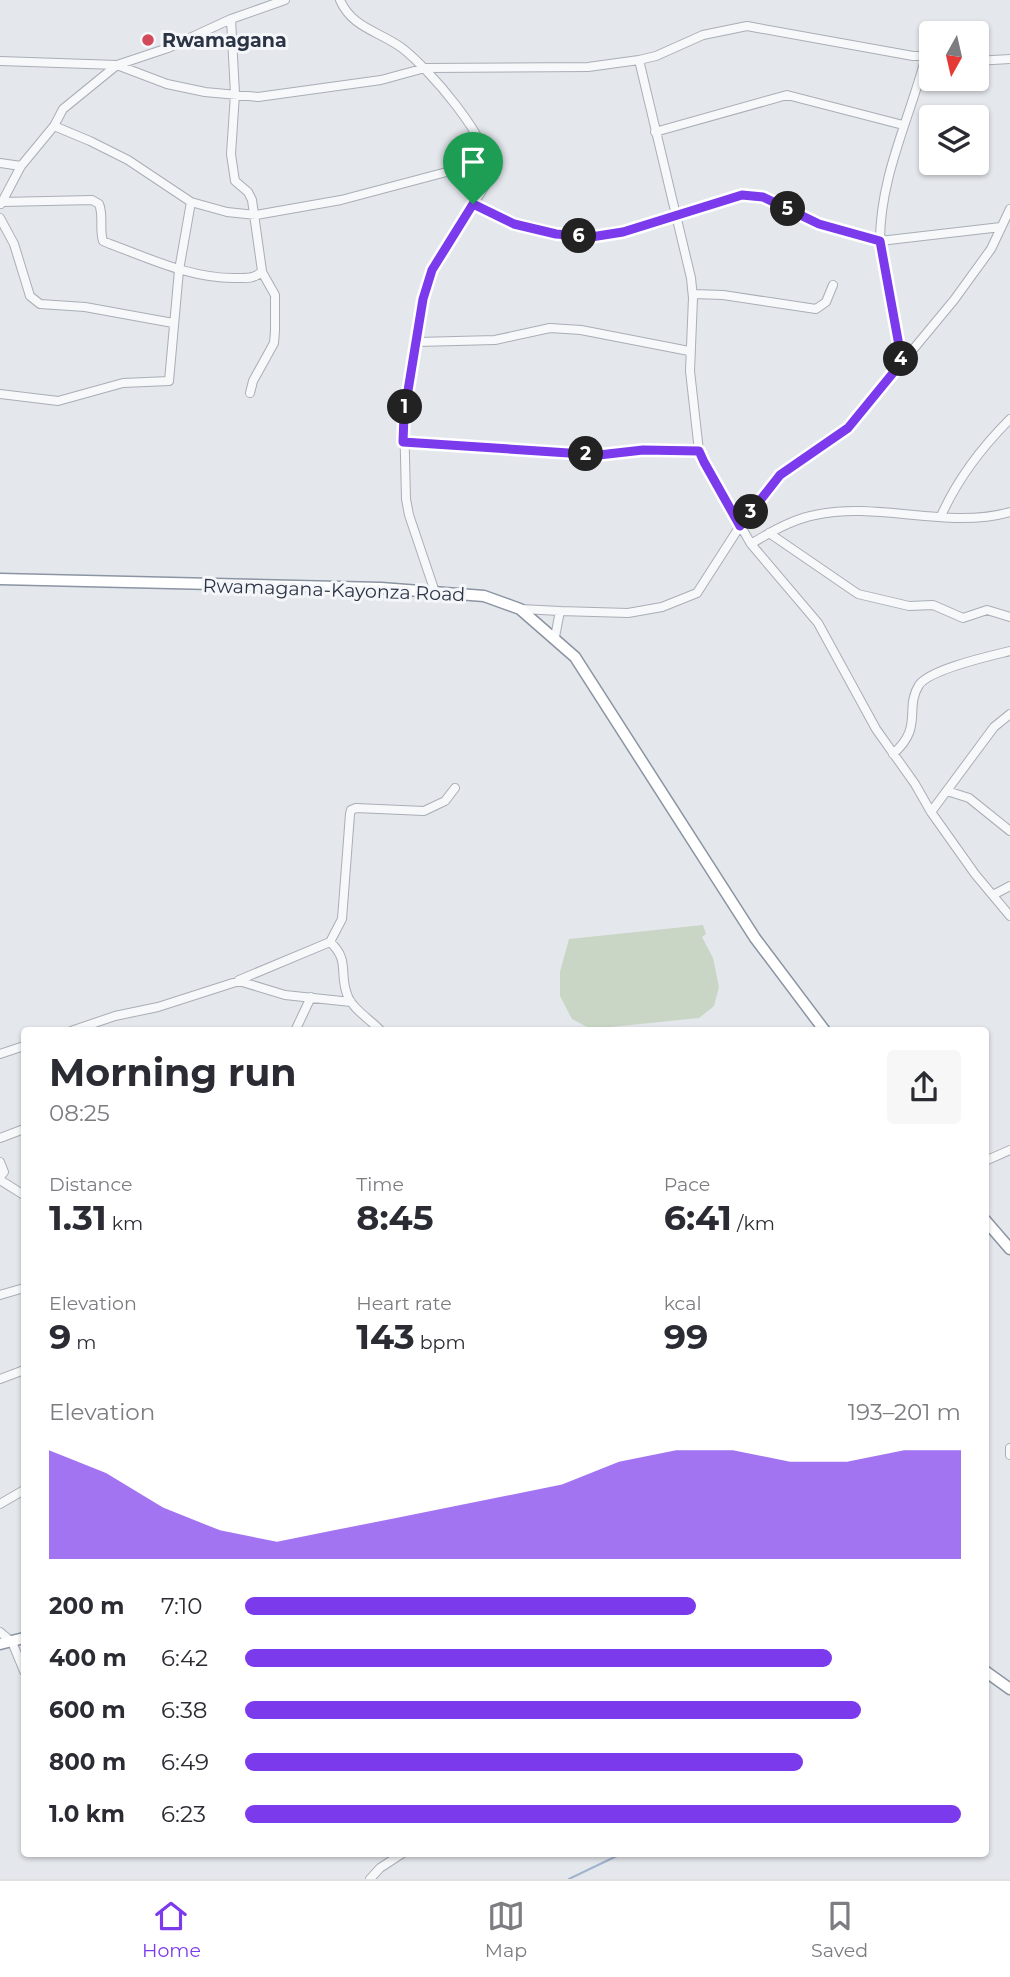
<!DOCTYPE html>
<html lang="en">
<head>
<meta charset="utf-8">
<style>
	:root { --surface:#fff; --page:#f7f7f7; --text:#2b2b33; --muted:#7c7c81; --line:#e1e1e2; --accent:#7c3aed }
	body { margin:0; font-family:Montserrat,sans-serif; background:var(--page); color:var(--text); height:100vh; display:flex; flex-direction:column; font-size:26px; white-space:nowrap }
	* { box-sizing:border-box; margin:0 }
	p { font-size:23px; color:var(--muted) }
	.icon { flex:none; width:38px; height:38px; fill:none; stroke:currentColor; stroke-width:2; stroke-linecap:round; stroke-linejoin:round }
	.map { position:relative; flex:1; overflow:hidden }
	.details { position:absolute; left:21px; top:1027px; width:968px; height:830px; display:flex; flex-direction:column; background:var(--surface); border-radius:7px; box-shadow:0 2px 5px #0004 }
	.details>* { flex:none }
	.needle { width:46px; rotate:188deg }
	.tools { position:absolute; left:919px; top:21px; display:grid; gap:14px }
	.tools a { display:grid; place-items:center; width:70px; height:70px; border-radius:7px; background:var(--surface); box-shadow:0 2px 5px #0004; font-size:35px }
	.pin { position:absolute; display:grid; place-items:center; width:60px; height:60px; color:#fff; margin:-72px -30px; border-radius:50% 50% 50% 0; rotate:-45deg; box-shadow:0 0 7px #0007 }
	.pin .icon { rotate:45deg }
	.km { position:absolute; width:35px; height:35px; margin:-18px; border-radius:50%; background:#222; color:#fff; font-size:19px; line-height:35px; text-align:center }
	.round { display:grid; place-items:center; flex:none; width:74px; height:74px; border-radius:7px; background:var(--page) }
	.summary { display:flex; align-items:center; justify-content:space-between; height:119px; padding:0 28px }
	h1 { font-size:38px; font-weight:700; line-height:52px }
	.stats { display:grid; grid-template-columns:repeat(3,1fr); gap:10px; height:119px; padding:7px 28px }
	.stats div { display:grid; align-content:center }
	.stats b { font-size:35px; font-weight:700 }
	.stats small { font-size:19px; font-weight:400 }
	.stats p { font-size:19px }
	.chart { height:196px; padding:14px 28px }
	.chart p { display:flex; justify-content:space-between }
	.chart svg { width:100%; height:126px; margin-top:7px; fill:var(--accent); opacity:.7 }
	ul { padding:0 28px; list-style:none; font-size:23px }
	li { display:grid; grid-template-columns:112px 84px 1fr; align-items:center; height:52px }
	li i { height:18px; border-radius:9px; background:var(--accent) }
	.dock { display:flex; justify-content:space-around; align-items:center; height:98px; border-top:2px solid var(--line); background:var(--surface); font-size:19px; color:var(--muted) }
	.dock a { display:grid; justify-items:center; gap:4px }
	.dock .selected { color:var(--accent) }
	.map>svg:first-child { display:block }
	.green { fill:#c9d6c5 }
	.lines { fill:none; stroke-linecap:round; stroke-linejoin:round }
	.stream { stroke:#9fb4cc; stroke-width:2 }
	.minor-casing { stroke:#a9aeb7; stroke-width:10 }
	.highway-casing { stroke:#8b94a3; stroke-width:13 }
	.minor { stroke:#f7f8fa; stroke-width:8 }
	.highway { stroke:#fff; stroke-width:10 }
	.route-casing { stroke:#fff; stroke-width:14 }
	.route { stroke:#7c3aed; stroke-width:9 }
	.poi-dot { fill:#d1495b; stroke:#f4f6f9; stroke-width:2.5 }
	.labels { text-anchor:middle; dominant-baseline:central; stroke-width:6; stroke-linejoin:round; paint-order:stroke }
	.poi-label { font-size:19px; font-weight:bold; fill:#2b3445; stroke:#f4f6f9; text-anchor:start }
	.street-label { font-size:19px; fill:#2b3445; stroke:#f4f6f9 }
</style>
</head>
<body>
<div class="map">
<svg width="1010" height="1879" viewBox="0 0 1010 1879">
	<rect width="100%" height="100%" fill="#e4e7ec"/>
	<path class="green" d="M703 925 706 934 702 937 713 958 719 987 714 1006 699 1018 591 1029 572 1019 560 996V972L569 939Z"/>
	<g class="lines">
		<path class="stream" d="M569 1879 623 1853"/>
		<g class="minor-casing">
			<path id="minor" d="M340 0C352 28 379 31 402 48 427 67 493 141 489 174 489 177 487 180 486 184L432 270 423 299 404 415 406 499 409 515 435 592
				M639 60 691 278 693 298 690 371 699 451 704 462 751 544 818 623 876 729 915 784 931 812 975 874 1010 916
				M0 61 117 65 167 84 205 92 258 97 381 80 425 68 588 67 639 60 656 56 703 35 747 26 913 56H931
				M976 61 1010 59
				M54 126 90 141 128 160 191 202 227 212 256 215 341 200 488 161
				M655 132 787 95 903 125
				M0 163 21 166
				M2 202 92 200 99 204C104 216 99 229 103 241L110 244C151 259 192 279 237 278 247 278 255 279 262 271L252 200 248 192 235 181 231 154 235 94 231 19
				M1 204 21 166 54 126 63 109 117 65 168 48 231 19 285 0
				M473 204 514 224 556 234 591 237 623 232 742 195 763 197 819 224 880 241 1001 227
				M0 218 14 244 30 296 40 304 85 307 173 323
				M693 294 723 295 816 309 826 302 833 285
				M417 342 495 340 550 328 581 330 689 351
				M902 362 880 241C880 176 910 118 926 56
				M250 393 253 381 274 343 275 331V295L262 272
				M0 394 58 401 123 383 169 381 179 270 191 202
				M403 442 599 455 643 450 699 451
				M941 516C957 480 982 447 1010 419
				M769 533 858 594 909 606 933 605 963 618 987 610 1010 617
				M751 544C770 532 793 519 815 515 879 501 947 530 1010 512
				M521 609 560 611
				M555 637 560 611 628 613 662 607 697 593 740 526 780 475 848 428 954 300 991 249 1010 209
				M893 754C924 727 904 709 919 685 930 669 990 656 1010 651
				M947 791 969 798 1010 831
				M931 812 994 727 1010 714
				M993 895 1010 886
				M239 980 330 942
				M71 1031 115 1016 158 1007 239 981 285 995 351 1002
				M295 1031 311 997
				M381 1031C371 1020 351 1008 347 994 339 973 350 960 330 942L342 919 350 814 351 810 356 808 424 811 445 801 455 788
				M0 1054 24 1046
				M0 1138 24 1129
				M985 1161 1010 1150
				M0 1162 4 1172 0 1177
				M0 1180 24 1195
				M0 1295 24 1288
				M0 1379 24 1370
				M1010 1455V1448
				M0 1504 24 1490
				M0 1632 12 1642 24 1671
				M370 1879 380 1868 403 1853"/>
		</g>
		<g class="highway-casing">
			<path id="highway" d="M0 579 381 588 484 596 520 609 575 657 755 938 825 1031
				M985 1220 1010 1249
				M0 1644 24 1638
				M985 1671 1010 1689"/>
		</g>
		<use href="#minor" class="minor"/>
		<use href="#highway" class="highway"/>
	</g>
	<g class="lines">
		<g class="route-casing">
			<path id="route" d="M742 195 763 197 819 224 880 241 902 362 848 428 780 475 740 526 704 462 699 451 643 450 599 455 403 442 404 415 423 299 432 270 473 204 514 224 556 234 591 237 623 232Z"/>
		</g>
		<use href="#route" class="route"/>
	</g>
	<circle class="poi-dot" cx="148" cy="40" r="7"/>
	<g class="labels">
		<g class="poi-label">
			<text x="162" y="40">Rwamagana</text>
		</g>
		<g class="street-label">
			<text transform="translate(334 590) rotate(2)">Rwamagana-Kayonza Road</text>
		</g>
	</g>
</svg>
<div class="tools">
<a><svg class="needle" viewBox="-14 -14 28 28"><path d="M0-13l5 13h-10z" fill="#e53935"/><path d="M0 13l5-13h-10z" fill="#7c7c81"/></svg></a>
<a><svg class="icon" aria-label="layers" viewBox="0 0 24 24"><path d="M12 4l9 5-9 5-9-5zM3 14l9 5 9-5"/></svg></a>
</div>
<div class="pin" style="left:473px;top:204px;background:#1e9e55"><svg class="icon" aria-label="arrive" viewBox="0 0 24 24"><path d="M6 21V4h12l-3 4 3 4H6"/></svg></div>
<b class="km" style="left:405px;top:407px">1</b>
<b class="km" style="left:586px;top:454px">2</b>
<b class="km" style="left:751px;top:512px">3</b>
<b class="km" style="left:901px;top:359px">4</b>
<b class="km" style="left:788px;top:209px">5</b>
<b class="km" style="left:579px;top:236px">6</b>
<section class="details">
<div class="summary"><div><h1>Morning run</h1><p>08:25</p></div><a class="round"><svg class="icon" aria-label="share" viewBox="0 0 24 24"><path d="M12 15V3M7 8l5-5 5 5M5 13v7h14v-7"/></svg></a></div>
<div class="stats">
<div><p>Distance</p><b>1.31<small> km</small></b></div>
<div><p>Time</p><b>8:45</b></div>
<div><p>Pace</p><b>6:41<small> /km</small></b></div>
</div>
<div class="stats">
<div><p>Elevation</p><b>9<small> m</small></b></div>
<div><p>Heart rate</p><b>143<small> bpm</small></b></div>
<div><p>kcal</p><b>99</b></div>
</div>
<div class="chart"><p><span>Elevation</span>193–201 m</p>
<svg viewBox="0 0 160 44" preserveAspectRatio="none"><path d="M0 44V6L10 14L20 26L30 34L40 38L50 34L60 30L70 26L80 22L90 18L100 10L110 6L120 6L130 10L140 10L150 6L160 6V44z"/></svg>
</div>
<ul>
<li><b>200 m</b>7:10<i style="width:63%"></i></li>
<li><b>400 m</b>6:42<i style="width:82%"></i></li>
<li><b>600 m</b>6:38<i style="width:86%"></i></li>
<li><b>800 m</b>6:49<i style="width:78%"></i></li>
<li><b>1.0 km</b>6:23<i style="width:100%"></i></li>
</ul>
</section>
</div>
<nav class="dock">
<a class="selected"><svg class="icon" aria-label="home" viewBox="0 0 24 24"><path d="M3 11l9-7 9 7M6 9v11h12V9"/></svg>Home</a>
<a><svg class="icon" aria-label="map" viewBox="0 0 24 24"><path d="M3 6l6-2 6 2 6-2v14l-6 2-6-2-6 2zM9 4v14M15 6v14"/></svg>Map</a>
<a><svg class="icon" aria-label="saved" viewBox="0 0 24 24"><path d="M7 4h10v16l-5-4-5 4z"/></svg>Saved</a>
</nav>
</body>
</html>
